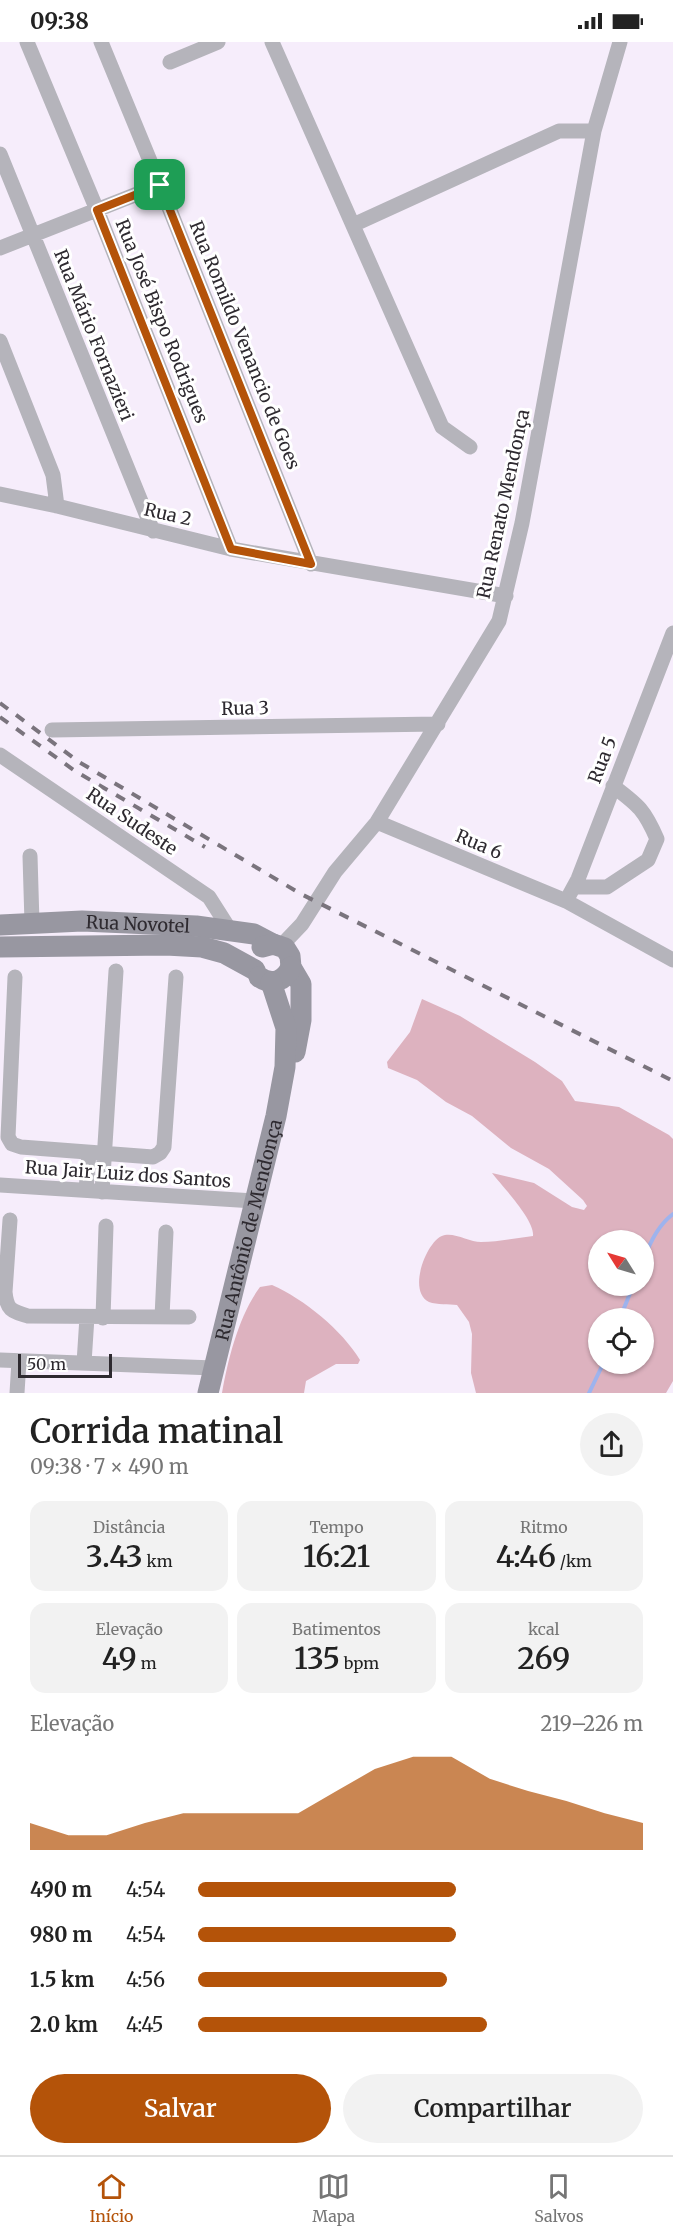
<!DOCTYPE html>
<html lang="pt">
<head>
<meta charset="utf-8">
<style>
	:root { --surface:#fff; --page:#f2f2f2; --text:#222; --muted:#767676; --line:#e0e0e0; --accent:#b45309 }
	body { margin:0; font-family:Merriweather,serif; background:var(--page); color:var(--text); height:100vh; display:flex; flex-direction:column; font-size:22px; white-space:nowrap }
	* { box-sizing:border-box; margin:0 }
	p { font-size:20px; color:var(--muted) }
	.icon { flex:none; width:33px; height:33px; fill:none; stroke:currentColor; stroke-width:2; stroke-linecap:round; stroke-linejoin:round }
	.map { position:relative; height:1351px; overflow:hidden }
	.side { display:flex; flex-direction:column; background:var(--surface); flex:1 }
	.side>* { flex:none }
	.needle { width:39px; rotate:307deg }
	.buttons { position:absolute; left:588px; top:1188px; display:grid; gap:12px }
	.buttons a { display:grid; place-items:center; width:66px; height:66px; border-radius:50%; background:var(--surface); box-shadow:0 2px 4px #0004; font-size:30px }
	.scale { position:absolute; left:18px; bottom:15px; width:94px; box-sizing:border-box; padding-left:6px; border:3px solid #2e2a30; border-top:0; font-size:16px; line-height:21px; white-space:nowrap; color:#2e2a30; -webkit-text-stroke:4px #fff; paint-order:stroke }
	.pin { position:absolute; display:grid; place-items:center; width:51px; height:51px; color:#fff; margin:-26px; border-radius:12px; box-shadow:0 3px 9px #0006 }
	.round { display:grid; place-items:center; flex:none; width:63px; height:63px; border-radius:32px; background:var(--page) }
	.overview { display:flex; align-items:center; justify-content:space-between; height:102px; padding:0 30px }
	h1 { font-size:33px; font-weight:600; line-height:45px }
	.figures { display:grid; grid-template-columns:repeat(3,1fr); gap:9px; height:102px; padding:6px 30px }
	.figures div { display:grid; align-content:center; border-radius:15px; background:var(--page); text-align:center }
	.figures b { font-size:30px; font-weight:600 }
	.figures small { font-size:16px; font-weight:400 }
	.figures p { font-size:16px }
	.chart { height:168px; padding:12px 30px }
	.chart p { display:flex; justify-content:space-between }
	.chart svg { width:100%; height:108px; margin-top:6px; fill:var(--accent); opacity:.7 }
	.action { display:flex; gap:12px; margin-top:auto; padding:12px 30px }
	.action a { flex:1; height:69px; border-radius:36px; background:var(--accent); color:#fff; font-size:24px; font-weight:600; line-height:69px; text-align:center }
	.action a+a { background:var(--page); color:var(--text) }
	ul { padding:0 30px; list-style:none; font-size:20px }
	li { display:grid; grid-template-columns:96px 72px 1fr; align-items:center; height:45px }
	li i { height:15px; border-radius:8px; background:var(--accent) }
	.status { display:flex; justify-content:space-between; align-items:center; height:42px; padding:0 30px; background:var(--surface); direction:ltr }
	.status svg { height:16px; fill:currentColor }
	.tab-bar { display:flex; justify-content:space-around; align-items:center; height:84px; border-top:2px solid var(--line); background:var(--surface); font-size:16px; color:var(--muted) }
	.tab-bar a { display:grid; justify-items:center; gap:3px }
	.tab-bar .current { color:var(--accent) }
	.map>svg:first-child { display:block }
	.green { fill:#ddb2bf; fill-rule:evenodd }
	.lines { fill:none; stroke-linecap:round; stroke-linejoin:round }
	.stream { stroke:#9eb3ed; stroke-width:4 }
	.street { stroke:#b5b4bb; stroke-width:15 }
	.secondary { stroke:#9897a1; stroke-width:21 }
	.rail { stroke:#7a747d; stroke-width:4; stroke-dasharray:10 10; stroke-linecap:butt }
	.route-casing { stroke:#fff; stroke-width:12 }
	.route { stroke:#b45309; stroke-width:8 }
	.labels { text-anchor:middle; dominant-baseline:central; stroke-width:6; stroke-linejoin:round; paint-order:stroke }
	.street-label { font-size:18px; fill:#2e2a30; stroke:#fff }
</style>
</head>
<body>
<div class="status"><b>09:38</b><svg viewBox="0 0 49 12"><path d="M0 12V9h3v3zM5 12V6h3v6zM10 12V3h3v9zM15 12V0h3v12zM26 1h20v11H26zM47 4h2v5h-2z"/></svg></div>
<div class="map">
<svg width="673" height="1351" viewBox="0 0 673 1351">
	<rect width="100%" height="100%" fill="#f6edfb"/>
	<path class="green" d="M422 957 460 974 535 1020 562 1039 575 1059 619 1065 669 1093 673 1097V1339L666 1351H476L471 1331 472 1292 469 1280 457 1263C449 1262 437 1263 429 1260 406 1249 428 1195 445 1193 456 1191 470 1200 481 1200 498 1200 516 1196 533 1194 535 1178 502 1144 492 1131L534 1141 572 1165 584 1168 587 1164 583 1158 549 1127 511 1106 472 1074 446 1060 417 1038 388 1026 387 1020 410 990ZM598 1198H644V1244H598ZM598 1276H644V1322H598Z
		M272 1243C304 1257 342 1288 360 1318L358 1322H336L306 1339 304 1351H222C228 1317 239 1273 260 1245Z"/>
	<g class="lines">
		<path class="stream" d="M644 1217C650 1200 658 1183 673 1172
			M620 1276 633 1244
			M589 1351 603 1322"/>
		<path class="street" d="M27 0 97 168 231 507
			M101 0 160 143 311 522
			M272 0 442 385 470 405
			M170 20 218 0
			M0 112 153 489
			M353 183 559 89H594
			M0 206 160 143
			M0 299 53 433 57 464
			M0 452 57 464 231 507 506 554
			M52 688 438 682
			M0 713 209 855 230 888
			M377 780 566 859 673 918
			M30 814 32 881
			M574 845H607L648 818 657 797C644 767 638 763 613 744
			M566 859 578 837 673 591
			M281 904 302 882 335 830 377 780 499 579 522 481 594 89 620 0
			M15 935 8 1095 12 1102 21 1105 153 1115 160 1111 164 1105 176 935
			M0 1143 254 1159
			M86 1148 89 1111
			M102 1150 116 929
			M10 1178 5 1250C7 1268 11 1269 28 1274L189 1275
			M162 1275 166 1190
			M103 1276 106 1184
			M0 1318 214 1326
			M84 1321 87 1275
			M17 1351 19 1319"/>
		<g class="secondary">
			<path id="s1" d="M0 883 82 879 196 884 254 892 273 902"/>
			<path d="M0 905 166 903 202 905 224 911 255 928"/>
			<path d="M262 905 273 902 285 906 290 914 291 925 301 942V978L295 1010"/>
			<path d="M259 935C272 944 285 939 291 925"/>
			<path id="s2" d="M208 1351 276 1074 285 1025 286 986 271 940"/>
		</g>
		<path class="rail" d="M0 661 79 720 301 852 673 1039
			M0 675 75 729 205 805"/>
	</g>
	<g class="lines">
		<g class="route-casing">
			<path id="route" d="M160 143 311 522 231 507 97 168Z"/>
		</g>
		<use href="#route" class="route"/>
	</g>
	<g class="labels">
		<g class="street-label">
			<text transform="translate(162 279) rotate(68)">Rua José Bispo Rodrigues</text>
			<text transform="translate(94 293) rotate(68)">Rua Mário Fornazieri</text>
			<text transform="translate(245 303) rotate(68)">Rua Romildo Venancio de Goes</text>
			<text transform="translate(503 462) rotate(-78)">Rua Renato Mendonça</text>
			<text transform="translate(168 472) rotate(13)">Rua 2</text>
			<text transform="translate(245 666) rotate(-1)">Rua 3</text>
			<text transform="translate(602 718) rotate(-69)">Rua 5</text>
			<text transform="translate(132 779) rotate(34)">Rua Sudeste</text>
			<text transform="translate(479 802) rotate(23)">Rua 6</text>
			<text stroke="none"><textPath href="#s1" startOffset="138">Rua Novotel</textPath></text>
			<text transform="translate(128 1132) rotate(4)">Rua Jair Luiz dos Santos</text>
			<text stroke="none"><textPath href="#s2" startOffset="168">Rua Antônio de Mendonça</textPath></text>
		</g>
	</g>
</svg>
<div class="buttons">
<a><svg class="needle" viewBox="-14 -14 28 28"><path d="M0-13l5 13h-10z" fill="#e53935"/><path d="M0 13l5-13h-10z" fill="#767676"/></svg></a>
<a><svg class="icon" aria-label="locate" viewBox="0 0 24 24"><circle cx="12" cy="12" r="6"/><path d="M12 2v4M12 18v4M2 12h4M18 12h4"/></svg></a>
</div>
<div class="scale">50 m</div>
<div class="pin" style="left:160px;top:143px;background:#1e9e55"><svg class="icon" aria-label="arrive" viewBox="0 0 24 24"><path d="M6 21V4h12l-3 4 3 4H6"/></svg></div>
</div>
<section class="side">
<div class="overview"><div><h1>Corrida matinal</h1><p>09:38 · 7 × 490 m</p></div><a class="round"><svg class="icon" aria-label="share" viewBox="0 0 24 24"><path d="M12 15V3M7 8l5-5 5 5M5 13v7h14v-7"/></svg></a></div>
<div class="figures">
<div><p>Distância</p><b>3.43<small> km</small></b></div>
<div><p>Tempo</p><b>16:21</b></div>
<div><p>Ritmo</p><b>4:46<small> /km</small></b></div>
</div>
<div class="figures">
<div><p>Elevação</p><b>49<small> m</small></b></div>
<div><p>Batimentos</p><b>135<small> bpm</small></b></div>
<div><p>kcal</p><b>269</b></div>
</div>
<div class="chart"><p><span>Elevação</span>219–226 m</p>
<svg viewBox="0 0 160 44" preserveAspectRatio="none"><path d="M0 44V33L10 38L20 38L30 33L40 29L50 29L60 29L70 29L80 20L90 11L100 6L110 6L120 15L130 20L140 24L150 29L160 33V44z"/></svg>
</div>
<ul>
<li><b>490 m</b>4:54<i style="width:58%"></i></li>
<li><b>980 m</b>4:54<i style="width:58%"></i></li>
<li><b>1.5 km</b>4:56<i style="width:56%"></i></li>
<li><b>2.0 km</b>4:45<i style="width:65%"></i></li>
</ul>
<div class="action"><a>Salvar</a><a>Compartilhar</a></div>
</section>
<nav class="tab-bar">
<a class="current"><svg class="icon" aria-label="home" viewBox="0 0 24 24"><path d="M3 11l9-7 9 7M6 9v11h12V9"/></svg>Início</a>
<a><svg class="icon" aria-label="map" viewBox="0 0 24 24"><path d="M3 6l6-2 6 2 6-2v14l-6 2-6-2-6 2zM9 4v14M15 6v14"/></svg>Mapa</a>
<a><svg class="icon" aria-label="saved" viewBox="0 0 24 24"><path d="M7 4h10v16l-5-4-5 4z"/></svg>Salvos</a>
</nav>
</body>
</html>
